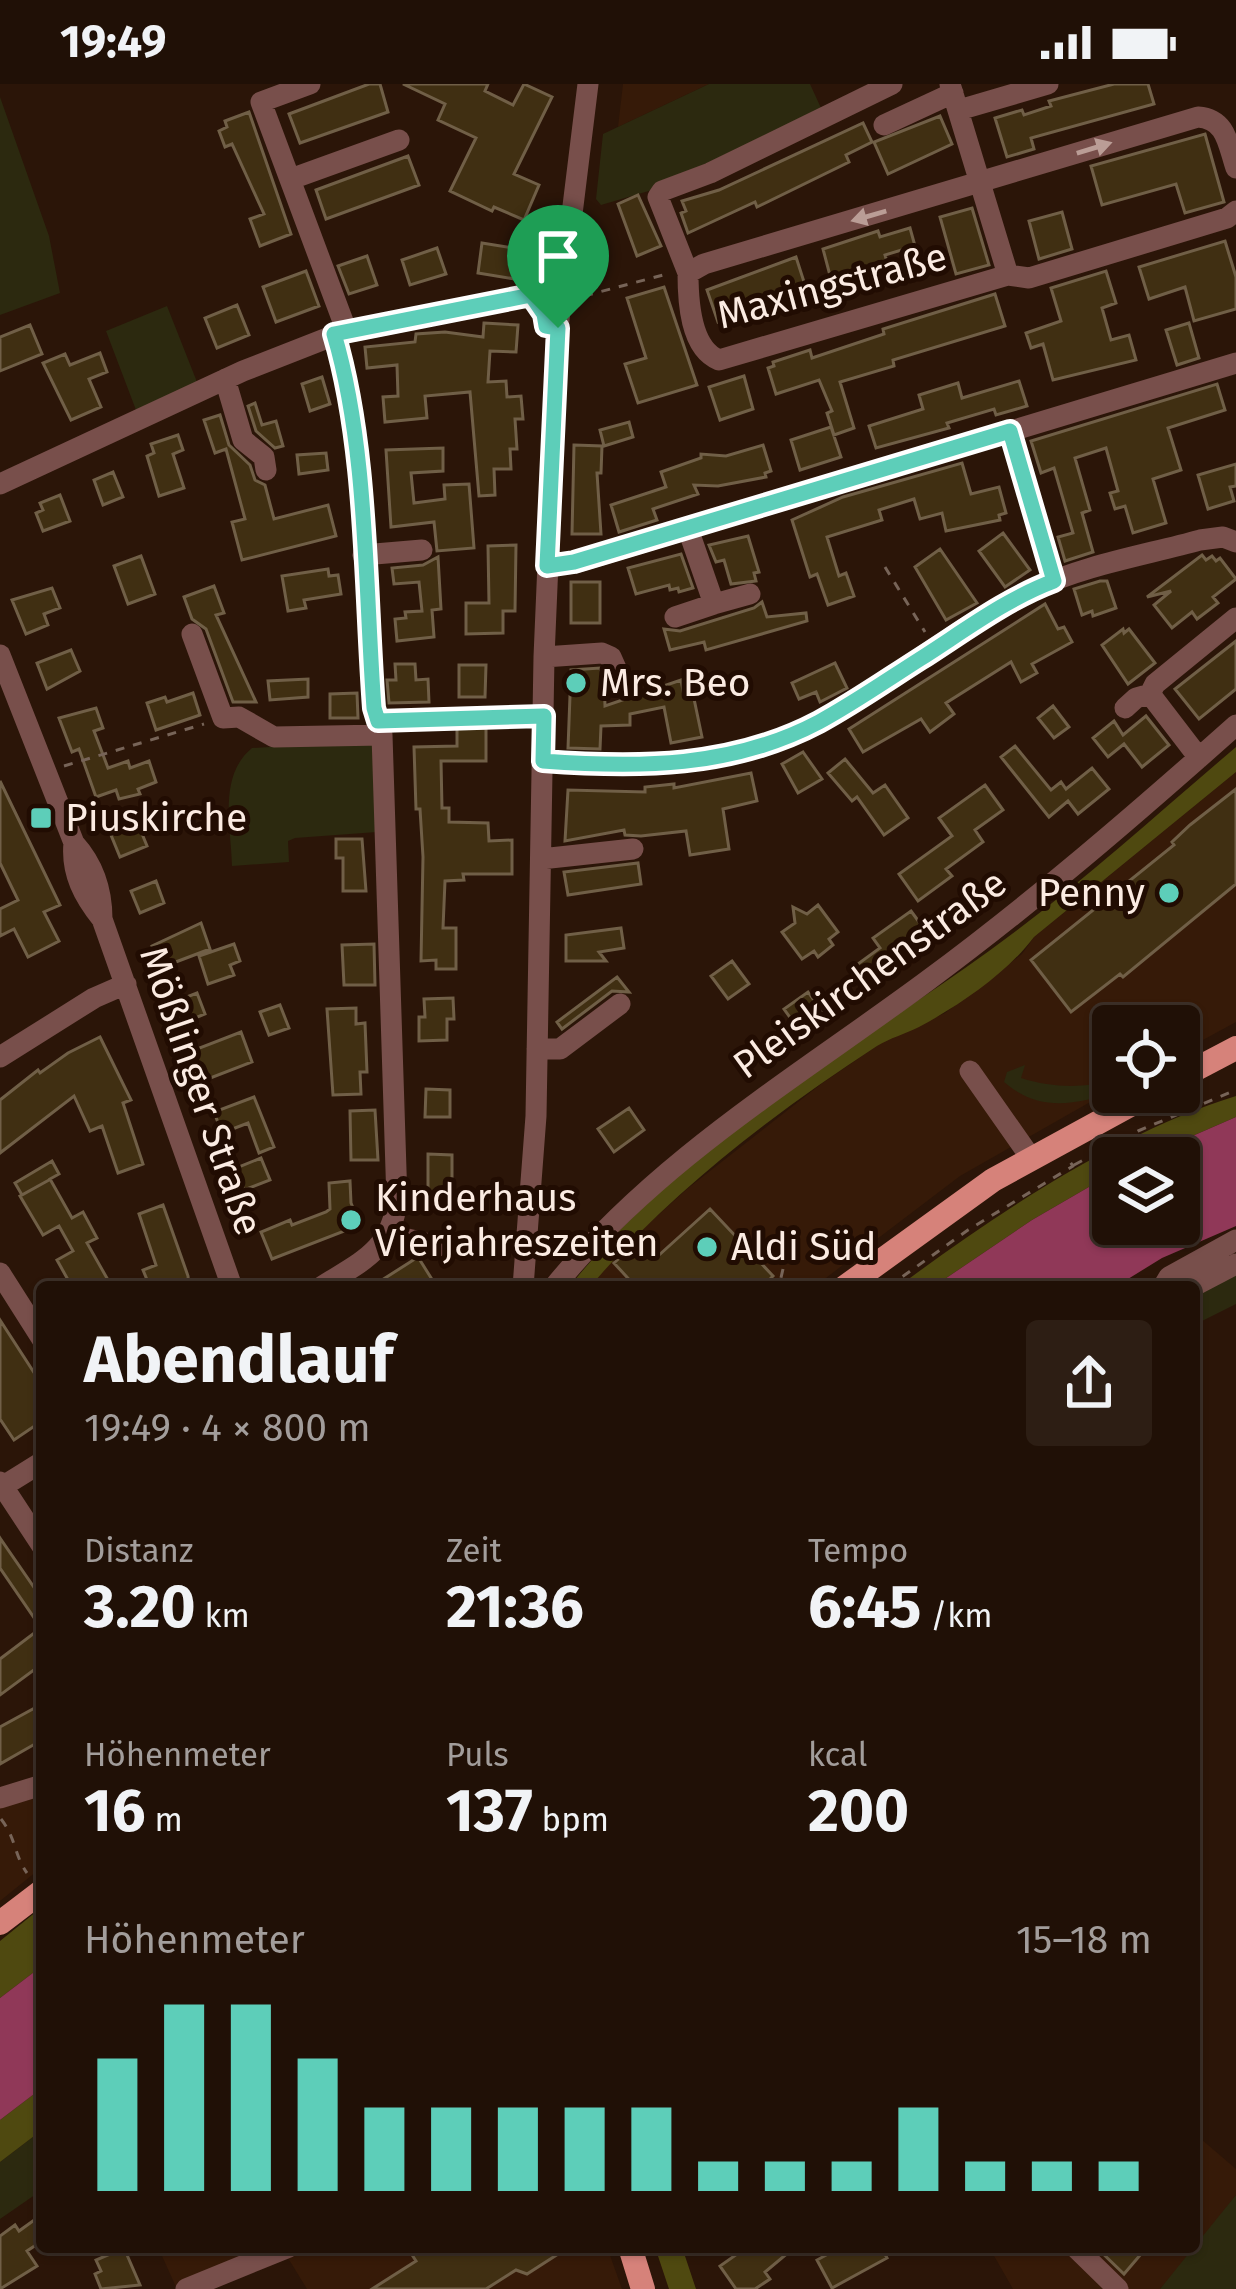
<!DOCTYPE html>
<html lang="de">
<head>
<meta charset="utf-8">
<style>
	:root { --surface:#201006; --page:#2d1e14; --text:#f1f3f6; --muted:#a29d9b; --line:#3d3028; --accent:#5dceb9 }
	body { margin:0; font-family:"Fira Sans",sans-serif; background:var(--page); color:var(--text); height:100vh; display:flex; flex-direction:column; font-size:45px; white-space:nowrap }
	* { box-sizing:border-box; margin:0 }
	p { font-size:39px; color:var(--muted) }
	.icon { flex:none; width:66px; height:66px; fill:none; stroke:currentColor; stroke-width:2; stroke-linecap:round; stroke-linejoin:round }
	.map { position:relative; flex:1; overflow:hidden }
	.panel { position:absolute; left:36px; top:1197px; width:1164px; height:972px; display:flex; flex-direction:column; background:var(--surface); border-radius:12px; box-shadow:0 3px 9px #0004,0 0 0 3px var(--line) }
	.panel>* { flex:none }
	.buttons { position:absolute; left:1092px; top:921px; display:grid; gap:24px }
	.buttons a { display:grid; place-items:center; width:108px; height:108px; border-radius:12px; background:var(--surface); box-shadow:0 3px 9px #0004,0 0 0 3px var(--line); font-size:60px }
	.pin { position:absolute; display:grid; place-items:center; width:102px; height:102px; color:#fff; margin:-123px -51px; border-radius:50% 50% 50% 0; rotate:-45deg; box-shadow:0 0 12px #0007 }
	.pin .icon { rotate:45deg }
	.round { display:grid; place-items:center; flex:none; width:126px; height:126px; border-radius:12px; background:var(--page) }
	.overview { display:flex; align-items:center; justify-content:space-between; height:204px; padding:0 48px }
	h1 { font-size:66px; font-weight:700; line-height:90px }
	.figures { display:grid; grid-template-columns:repeat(3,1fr); gap:18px; height:204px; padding:12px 48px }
	.figures div { display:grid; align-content:center }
	.figures b { font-size:60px; font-weight:700 }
	.figures small { font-size:33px; font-weight:400 }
	.figures p { font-size:33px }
	.chart { height:336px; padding:24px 48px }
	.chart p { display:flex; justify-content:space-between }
	.chart svg { width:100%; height:216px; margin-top:12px; stroke:var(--accent); stroke-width:6 }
	.status { display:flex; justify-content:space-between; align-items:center; height:84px; padding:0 60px; background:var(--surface); direction:ltr }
	.status svg { height:33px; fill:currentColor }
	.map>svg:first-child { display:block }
	.built { fill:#361a08 }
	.green { fill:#2c290f }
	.forest { fill:#4f4910 }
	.water { fill:#903858 }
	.building { fill:#402f12; stroke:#705f47; stroke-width:3 }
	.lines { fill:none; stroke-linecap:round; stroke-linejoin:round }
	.path { stroke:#776458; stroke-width:3; stroke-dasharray:9 9; stroke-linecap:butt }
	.minor { stroke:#784f4b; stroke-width:21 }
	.major { stroke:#d6827a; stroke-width:24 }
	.oneway { fill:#ba9d96 }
	.route-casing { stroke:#fff; stroke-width:24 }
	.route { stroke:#5dceb9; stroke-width:15 }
	.poi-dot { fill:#5dceb9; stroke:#210c02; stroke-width:4.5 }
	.labels { text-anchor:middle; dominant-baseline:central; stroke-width:10; stroke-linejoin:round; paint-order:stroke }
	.street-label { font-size:39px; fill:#fbebe2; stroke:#210c02 }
	.poi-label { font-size:39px; fill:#fbebe2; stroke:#210c02; text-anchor:start }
</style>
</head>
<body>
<div class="status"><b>19:49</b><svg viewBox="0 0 49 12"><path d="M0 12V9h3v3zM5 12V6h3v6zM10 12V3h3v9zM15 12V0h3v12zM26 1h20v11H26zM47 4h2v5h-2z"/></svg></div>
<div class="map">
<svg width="1236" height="2205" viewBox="0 0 1236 2205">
	<rect width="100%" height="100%" fill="#2b1508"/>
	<path class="built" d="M623 0H709L618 43Z
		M1236 688V938L1179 969V942H1113V1005L960 1092 814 1203H590L626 1160 687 1105 821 1000 884 957 945 929 1022 870 1034 853Z
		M42 1712V1783L0 1817V1724Z
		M1194 2049 1236 2085V2111L1203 2155 1160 2205H1013L989 2163H1194Z
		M158 2163H269L176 2203Z
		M314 2163H607L622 2205H307L288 2174Z"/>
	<path class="green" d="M709 0H810L821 24 652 106 601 121 596 115 603 50Z
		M0 13 49 152 60 209 0 231Z
		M167 222 197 298 136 326 106 247Z
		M365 657 372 660 377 748 295 754 288 757 289 778 232 782C231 742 218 692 252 664Z
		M1025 981 1021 994C1053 1004 1081 1004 1113 997L1115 1008C1074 1021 1039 1028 1004 998L1007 988Z
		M1236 1190V1220L1194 1241V1209Z
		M42 2046V2106L0 2135V2078Z
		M1236 2111V2205H1160Z"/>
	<path class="forest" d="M1236 663V688L1034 853C1006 890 960 921 919 943 905 950 890 954 877 962 774 1029 670 1108 590 1203H569C682 1063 844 971 989 867 1075 805 1155 732 1236 663Z
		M1236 1012V1033L1142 1074H1113V1089L1032 1136 933 1203H898C995 1130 1119 1048 1236 1012Z
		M42 1823V1882L0 1914V1857Z
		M42 2004V2046L0 2078V2036Z
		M655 2163H682L696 2205H669Z"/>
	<path class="water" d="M1236 1033V1142L1162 1174 1115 1203H933L1032 1136 1113 1089V1140H1179V1074H1142Z
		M42 1882V2004L0 2036V1914Z"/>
	<path class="building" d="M369 0H380L388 28 300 59 289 30Z
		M403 0H488L485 7 513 21 524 0 552 13 514 90 539 101 524 136 494 123 492 127 450 107 476 54 438 36 445 20Z
		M1114 0H1148L1154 20 1031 54 1034 65 1007 73 995 34 1022 26 1024 31 1051 22 1049 17Z
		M249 28 291 150 260 162 250 135 264 130 232 60 225 63 219 47 227 43 225 37Z
		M940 32 952 60 888 90 874 58Z
		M863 39 872 58 846 71 849 78 757 123 755 118 688 149 681 129 686 127 682 117 719 106Z
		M1205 50 1224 118 1185 129 1176 100 1102 121 1091 82Z
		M408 72 419 101 326 135 316 106Z
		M638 111 661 162 637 172 618 120Z
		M972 124 989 181 956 190 940 133Z
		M1062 128 1072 165 1039 175 1029 137Z
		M910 144 915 162 885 171 888 181 832 199 823 165 878 147 880 153Z
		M1225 157 1236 193V225L1194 237 1185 203 1149 215 1139 183Z
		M482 159 520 165 515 195 478 189Z
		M437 164 446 190 410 201 402 176Z
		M367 172 377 201 349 210 338 182Z
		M796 173 806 204 718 238 707 206Z
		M306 187 319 222 276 238 263 203Z
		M1106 187 1116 219 1102 224 1111 256 1129 251 1136 276 1053 296 1043 260 1031 264 1026 249 1061 237 1051 204Z
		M664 203 697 301 638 319 625 280 646 274 627 214Z
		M995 210 1005 242 893 276 894 282 840 298 854 344 834 351 827 329 832 327 819 296 776 310 768 284 774 282 773 278 810 266 812 274 884 250 883 245Z
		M237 221 249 251 217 264 205 234Z
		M484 239 518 241 516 268 490 267 488 298 506 297 507 313 521 312 523 335H515L517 365H510L511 385H494L495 411 479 412 470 308 425 312 427 334 385 338 383 313 398 312 397 281 367 284 365 263 415 258 416 250 445 248 483 253Z
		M1189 239 1199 274 1177 281 1166 246Z
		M30 241 42 270 0 287V253Z
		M100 269 107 288 89 295 101 323 71 336 43 279 65 270 70 281Z
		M744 292 753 325 720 336 709 303Z
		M322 293 330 320 310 327 302 300Z
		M1019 297 1027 322 996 331 994 325 947 339 949 344 876 364 869 342 923 325 919 311 958 299 962 314Z
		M1217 300 1225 326 1168 344 1181 386 1153 395 1166 439 1133 449 1125 422 1115 425 1110 409 1118 407 1106 364 1075 374 1090 426 1082 429 1093 468 1065 477 1058 453 1073 449 1054 384 1041 389 1031 357Z
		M255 319 262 341 276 337 283 362 275 364 256 347 248 322Z
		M220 331 229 361 250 381 255 396 265 401 274 435 328 421 336 452 242 476 232 438 245 435 226 365 215 369 204 336Z
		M629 338 633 353 604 362 600 346Z
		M831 343 841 373 800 386 791 356Z
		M178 351 183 366 173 370 184 404 159 412 147 372 154 369 151 360Z
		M574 361 602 362 601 389H597L601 450H572Z
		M763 361 771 387 765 389 766 393 718 402 694 401 698 410 653 425 657 436 619 448 611 421 666 403 661 388 701 374V370L726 372Z
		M443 364V387L411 389 414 419 445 415 444 401 469 400 474 464 437 467 434 438 391 443 386 366Z
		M326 369 328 386 299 390 297 371Z
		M962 379 971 410 999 403 1006 429 999 431 1000 436 946 447 942 429 920 435 914 415 879 426 882 436 827 453 839 492 846 489 854 512 828 521 817 490 810 493 792 436 843 413Z
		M1236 380V402L1230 403 1234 417 1208 425 1198 391Z
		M113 388 123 413 103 421 94 396Z
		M60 411 70 437 43 447 36 429 43 426 40 419Z
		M1003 449 1030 486 1005 503 979 467Z
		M748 452 759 488 754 489 756 497 731 500 724 476 716 478 709 461Z
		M516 461 515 527H503V549L466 550V519H489L488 462Z
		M940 465 977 519 946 536 915 483Z
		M681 470 693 504 679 508 678 504 670 506 669 501 636 510 628 484Z
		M1202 471 1206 476 1212 472 1216 477 1220 474 1236 495 1213 513 1218 519 1197 535 1192 528 1172 544 1154 521 1171 507 1147 513Z
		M141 472 155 510 128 520 114 482Z
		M438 473 441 525 432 526 434 553 397 557 395 535 406 534 405 528 422 527 419 498 394 500 392 484 423 481Z
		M328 485 329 492 338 491 341 510 304 516 306 524 288 527 282 492Z
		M1100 497H1107L1116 524 1093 532 1092 527 1082 531 1074 505Z
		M571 498H600V539H571Z
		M214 502 224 529 216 531 256 618H233L206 545 192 535 184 513Z
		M52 504 60 524 44 530 48 541 26 550 12 516Z
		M762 518 767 533 806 529 807 537 706 566 704 558 670 566 664 545 680 547 754 524Z
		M1045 520 1058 545 1064 543 1072 558 1032 580 1037 589 1021 598 1011 578 946 619 954 630 930 648 921 635 863 668 849 645Z
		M1123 545 1124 549 1129 545 1155 579 1128 600 1102 561Z
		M1236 557V605L1199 635 1175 605Z
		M71 566 80 587 47 605 37 579Z
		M835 579 847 604 820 618 816 608 799 615 792 599Z
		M395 580H415L416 596 428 595 429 618 389 619 387 596H396Z
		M459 581H486L485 613H459Z
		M600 584 604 594 605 622 681 596 684 612 693 610 702 653 671 659 664 623 630 630V641L601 642 600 665 568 664 571 586Z
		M308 595V613L270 616 268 597Z
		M193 609 200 631 156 646 147 619 165 613 167 618Z
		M357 609 358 634H330V610Z
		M1053 622 1069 643 1054 654 1038 634Z
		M96 624 103 644 94 647 108 684 128 677 130 684 149 677 156 698 138 705 140 710 119 715 116 706 96 713 79 665 72 668 59 634Z
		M1146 632 1169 661 1142 683 1124 660 1108 673 1093 654 1114 637 1123 651Z
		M457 644H486V677H441L442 724H449V738L488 739 489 757 512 756V790H463L464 796 445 797 443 844H456V885H436V876L421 877 423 773 420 725H416L414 663 457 662Z
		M1015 662 1051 706 1061 698 1066 705 1092 684 1109 705 1078 730 1068 717 1049 733 1001 673Z
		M803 668 822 695 798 709 782 680Z
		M845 675 873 709 885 701 908 734 884 751 857 713 852 717 828 689Z
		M751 689 757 717 723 725 729 765 690 771 686 747 641 752 625 751 624 746 565 757 568 706 645 708V703L674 700V704Z
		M0 697 60 821 44 828 59 857 28 873 14 845 0 852V825L18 816 0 779Z
		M985 701 1003 726 975 746 983 758 946 785 952 792 918 817 899 790 952 752 939 734Z
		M1236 705V800L1123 893 1120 890 1071 928 1031 876 1174 761 1172 758 1190 741Z
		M138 740 147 762 120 773 111 751Z
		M336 755H362L366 807H343V774H336Z
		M638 779 641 800 568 811 564 788Z
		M156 797 164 819 140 829 131 807Z
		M818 821 838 848 829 855 833 861 818 873 814 867 802 875 782 848 795 839 793 823 807 830Z
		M911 827 930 853 862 900 851 885 880 864 873 854Z
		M201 839 210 865 160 884 152 862Z
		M621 844 624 864 599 868 606 877H566V851Z
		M234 860 240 877 230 881 234 891 208 900 199 872Z
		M374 860 375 901H344L342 861Z
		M732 877 749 900 728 915 711 892Z
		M617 893 629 908 612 907 562 945 557 938Z
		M808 908 823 929 799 946 784 925Z
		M197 909 205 930 180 940 171 919Z
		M453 914 454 935H447V956L419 957V933H425L424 915Z
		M280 921 289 944 269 951 260 928Z
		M356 924V940L365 939 367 988H360L361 1010 333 1011 327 925Z
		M241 948 252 978 200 998 189 968Z
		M100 953 131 1016 123 1019 143 1080 118 1089 102 1042 90 1047 74 1012 0 1069V1016L38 986 40 989 68 969Z
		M426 1005 450 1006V1033H425Z
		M254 1013 274 1063 259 1069 248 1039 222 1049 214 1028Z
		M629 1024 644 1046 614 1068 598 1045Z
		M375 1026 378 1076H351L350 1027Z
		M428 1070 452 1071V1108L428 1109Z
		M261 1074 270 1096 244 1106 236 1084Z
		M52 1077 59 1090 50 1095 72 1134 83 1128 97 1154 87 1159 112 1203H72L57 1176 73 1167 59 1142 43 1151 20 1112 49 1096 22 1111 15 1099Z
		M350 1097 351 1119 360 1141 272 1175 261 1148 290 1136 292 1141 326 1128 330 1125 329 1099Z
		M163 1121 188 1192 189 1203H150L143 1186 156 1181 139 1130Z
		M710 1125 773 1192 762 1203H636L614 1179 641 1154 658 1172Z
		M418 1173 433 1197 423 1203H371Z
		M0 1236 42 1301V1337L14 1356 0 1335Z
		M0 1454 42 1515V1580L0 1611V1575L41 1544 0 1484Z
		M42 1620V1656L0 1680V1643Z
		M37 2134 42 2157 27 2167 37 2182 0 2205V2152L15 2141 19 2147Z
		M407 2163H569L527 2190 516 2186 486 2205H372L416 2177Z
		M747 2163H795L765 2188 770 2195 755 2205H736L720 2182Z
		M841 2163H881L887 2174 832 2204 817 2176Z
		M1096 2163H1147L1124 2190Z
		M124 2164 140 2201 101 2205 95 2190 101 2187 96 2176Z"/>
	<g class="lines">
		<path class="path" d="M584 212 667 190
			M885 483 925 548
			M401 634 524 633
			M64 682 204 640
			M1074 1081 1138 1047 1236 1006
			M783 1185 780 1198 784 1203
			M888 1203 968 1146 1073 1082 1070 1078
			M1 1735C16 1754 14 1771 27 1789"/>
		<path class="minor" d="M310 0 261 18 347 248
			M950 0 1008 191 719 276C690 264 688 217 688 189L704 180 1198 33C1227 35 1228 61 1236 84
			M959 26 1048 0
			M884 41 953 9
			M291 95 399 56
			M688 189 658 113 662 107 710 89 892 0
			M1008 191 1029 194 1227 134 1236 127
			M225 295 243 356 264 373 266 386
			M1010 347 1055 497
			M0 400 243 287 335 251 563 205
			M363 471 422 466
			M547 482 575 479 1236 279
			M714 520 750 510
			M675 533 714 520 688 445
			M192 550 223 634 239 633 274 653 382 651
			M0 571 74 759C94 781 102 807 102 835
			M544 573 602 569 611 573 619 591
			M1150 610 1155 600 1236 534
			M1125 624 1136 614 1150 610 1199 674
			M543 677C638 684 734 685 821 637 893 597 958 542 1032 506 1084 481 1146 471 1200 456L1223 453 1236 458
			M74 759C71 789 84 813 102 835L232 1203
			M541 775 633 765
			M537 965H560L620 920
			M0 973 94 914 126 900
			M970 987 1031 1074
			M390 1151 438 1162
			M0 1189 42 1255
			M321 1203C360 1178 391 1167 397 1117L382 651 374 624C365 505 368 364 335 251
			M523 1203 536 1032 544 573 558 244 588 0
			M554 1203C657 1076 796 994 927 897 1034 818 1136 730 1236 641
			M1163 1203 1169 1193 1236 1156
			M1192 1203 1236 1180
			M0 1398 42 1462
			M0 1404 42 1378
			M0 1714 42 1701
			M1075 2163 1118 2205
			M186 2205 289 2163"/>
		<path class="major" d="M1179 994 1236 964
			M845 1203 993 1096 1154 1008
			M0 1839 42 1807
			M630 2163 643 2205"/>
	</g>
	<defs><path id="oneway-solid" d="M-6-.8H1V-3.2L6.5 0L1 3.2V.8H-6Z" transform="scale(3)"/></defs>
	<g class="oneway">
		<use href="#oneway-solid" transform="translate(1094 64) rotate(-17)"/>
		<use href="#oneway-solid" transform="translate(869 132) rotate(164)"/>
	</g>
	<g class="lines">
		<g class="route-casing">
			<path id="route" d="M531 211 544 230 546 242 558 244 547 482 574 478 1010 347 1054 497C1006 515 964 547 920 575 887 596 854 619 819 638 732 684 638 684 543 677L544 632 378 637 374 624C365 505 368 364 334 250Z"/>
		</g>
		<use href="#route" class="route"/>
	</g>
	<g class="poi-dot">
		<circle cx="576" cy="599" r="12"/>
		<rect x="29" y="722" width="24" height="24" rx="6"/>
		<circle cx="1169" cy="809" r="12"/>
		<circle cx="351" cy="1136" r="12"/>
		<circle cx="707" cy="1163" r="12"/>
	</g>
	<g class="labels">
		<g class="street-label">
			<text transform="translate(832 202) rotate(-15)">Maxingstraße</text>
			<text transform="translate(870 890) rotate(-36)">Pleiskirchenstraße</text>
			<text transform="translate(201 1007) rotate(71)">Mößlinger Straße</text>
		</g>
		<g class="poi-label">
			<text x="600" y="599">Mrs. Beo</text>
			<text x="65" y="734">Piuskirche</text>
			<text x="1145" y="809" text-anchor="end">Penny</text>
			<text x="375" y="1114">Kinderhaus<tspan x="375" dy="45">Vierjahreszeiten</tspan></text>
			<text x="731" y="1163">Aldi Süd</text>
		</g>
	</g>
</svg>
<div class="buttons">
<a><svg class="icon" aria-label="locate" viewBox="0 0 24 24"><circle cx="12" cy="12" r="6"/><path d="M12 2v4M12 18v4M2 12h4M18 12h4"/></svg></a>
<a><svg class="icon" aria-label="layers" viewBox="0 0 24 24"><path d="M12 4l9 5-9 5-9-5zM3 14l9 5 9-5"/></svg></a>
</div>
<div class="pin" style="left:558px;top:244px;background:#1e9e55"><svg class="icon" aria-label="arrive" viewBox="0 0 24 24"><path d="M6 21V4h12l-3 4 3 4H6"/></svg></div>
<section class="panel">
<div class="overview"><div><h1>Abendlauf</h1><p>19:49 · 4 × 800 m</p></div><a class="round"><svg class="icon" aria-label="share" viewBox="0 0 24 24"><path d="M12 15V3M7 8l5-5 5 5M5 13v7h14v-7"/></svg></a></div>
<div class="figures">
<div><p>Distanz</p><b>3.20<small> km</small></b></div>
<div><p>Zeit</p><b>21:36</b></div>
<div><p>Tempo</p><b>6:45<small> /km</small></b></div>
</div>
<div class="figures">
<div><p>Höhenmeter</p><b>16<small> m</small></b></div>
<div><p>Puls</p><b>137<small> bpm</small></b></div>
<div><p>kcal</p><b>200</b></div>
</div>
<div class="chart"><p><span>Höhenmeter</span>15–18 m</p>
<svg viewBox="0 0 160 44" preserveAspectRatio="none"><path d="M5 44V17M15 44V6M25 44V6M35 44V17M45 44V27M55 44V27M65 44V27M75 44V27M85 44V27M95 44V38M105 44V38M115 44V38M125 44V27M135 44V38M145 44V38M155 44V38"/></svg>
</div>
</section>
</div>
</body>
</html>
